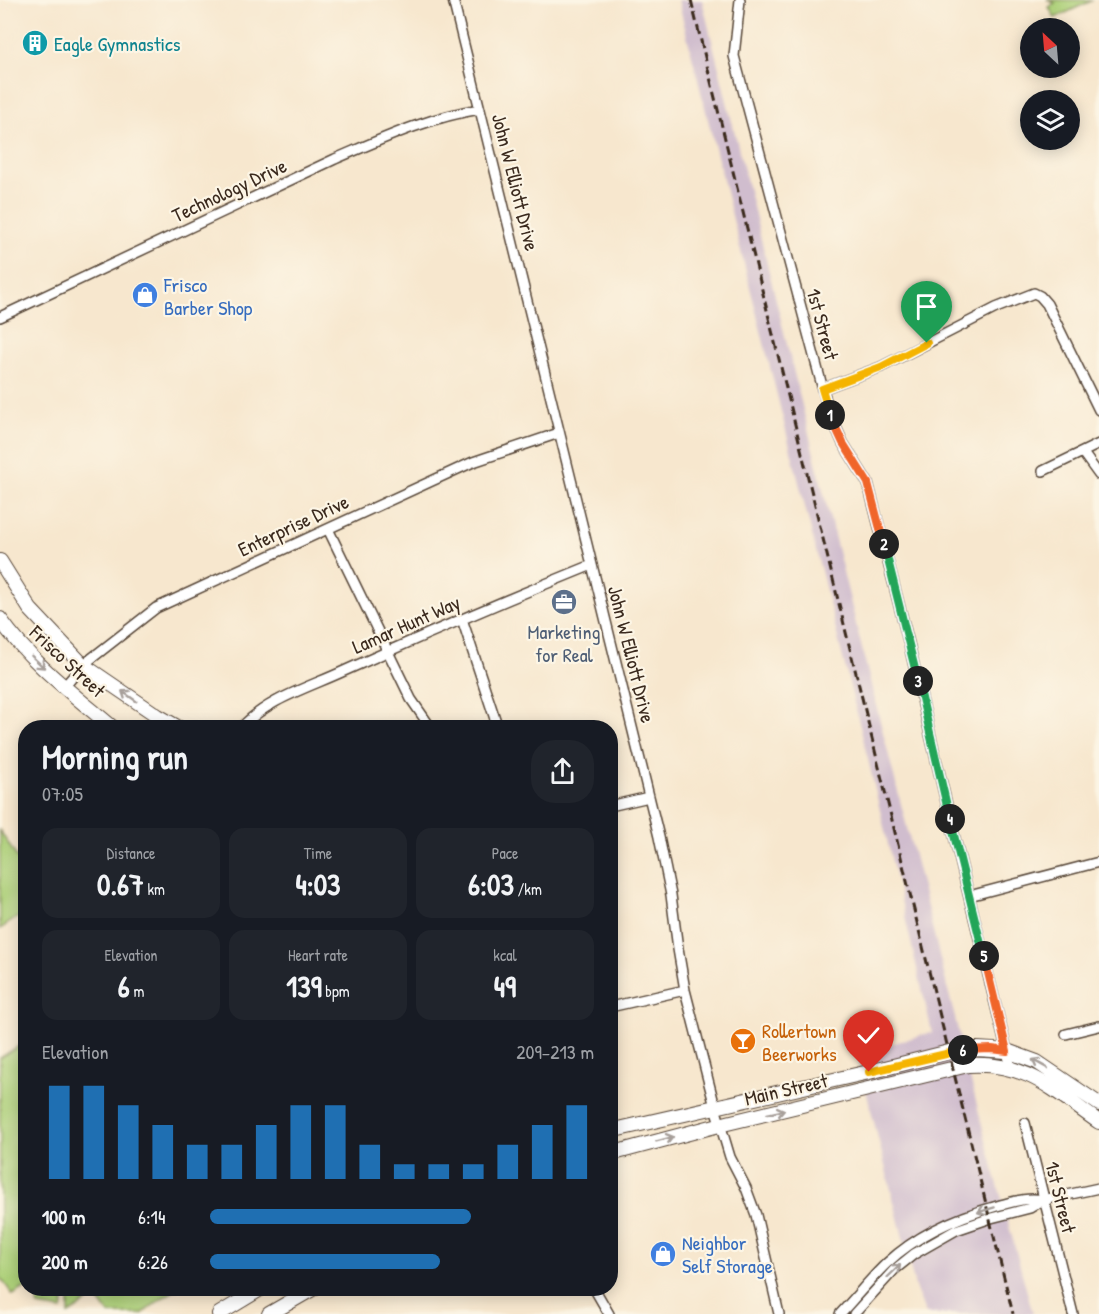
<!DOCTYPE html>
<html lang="en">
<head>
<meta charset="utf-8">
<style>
	:root { --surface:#171b24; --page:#20242c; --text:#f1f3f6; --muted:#9ea1a6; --accent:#1f6fb2 }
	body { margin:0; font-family:"Patrick Hand",sans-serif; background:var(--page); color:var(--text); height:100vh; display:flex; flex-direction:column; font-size:22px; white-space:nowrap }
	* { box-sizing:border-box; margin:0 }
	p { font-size:20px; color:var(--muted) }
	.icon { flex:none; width:33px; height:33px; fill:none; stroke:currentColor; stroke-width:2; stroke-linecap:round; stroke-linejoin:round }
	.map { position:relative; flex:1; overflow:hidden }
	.side { position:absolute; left:18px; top:720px; width:600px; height:576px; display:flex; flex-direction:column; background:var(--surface); border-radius:24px; box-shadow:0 3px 15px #0003 }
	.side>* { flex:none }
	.needle { width:39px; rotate:334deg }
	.fabs { position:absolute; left:1020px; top:18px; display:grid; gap:12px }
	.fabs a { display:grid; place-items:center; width:60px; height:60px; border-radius:50%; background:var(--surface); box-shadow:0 3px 15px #0003; font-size:30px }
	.pin { position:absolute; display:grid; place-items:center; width:51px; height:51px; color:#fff; margin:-62px -26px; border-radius:50% 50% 50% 0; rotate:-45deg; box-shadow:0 0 6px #0007 }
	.pin .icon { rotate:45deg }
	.km { position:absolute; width:30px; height:30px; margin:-15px; border-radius:50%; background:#222; color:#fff; font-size:16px; line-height:30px; text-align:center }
	.round { display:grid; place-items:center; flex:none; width:63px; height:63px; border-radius:24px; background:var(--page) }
	.head { display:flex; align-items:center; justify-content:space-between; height:102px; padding:0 24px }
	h1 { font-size:33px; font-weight:800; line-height:45px }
	.stats { display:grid; grid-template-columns:repeat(3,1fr); gap:9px; height:102px; padding:6px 24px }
	.stats div { display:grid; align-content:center; border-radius:15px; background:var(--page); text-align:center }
	.stats b { font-size:30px; font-weight:800 }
	.stats small { font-size:16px; font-weight:400 }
	.stats p { font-size:16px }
	.chart { height:168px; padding:12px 24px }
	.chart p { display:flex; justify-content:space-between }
	.chart svg { width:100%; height:108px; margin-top:6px; stroke:var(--accent); stroke-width:6 }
	ul { padding:0 24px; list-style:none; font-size:20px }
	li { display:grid; grid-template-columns:96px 72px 1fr; align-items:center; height:45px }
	li i { height:15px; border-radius:8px; background:var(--accent) }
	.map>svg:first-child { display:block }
	.industrial { fill:#d0bdce }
	.green { fill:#add079; stroke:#747d4c; stroke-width:1.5 }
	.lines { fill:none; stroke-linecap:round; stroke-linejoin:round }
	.street-casing { stroke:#574638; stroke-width:12 }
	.secondary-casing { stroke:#574638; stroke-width:16 }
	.street { stroke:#fff; stroke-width:9 }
	.secondary { stroke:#fff; stroke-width:14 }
	.rail { stroke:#3b2a1e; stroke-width:3; stroke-dasharray:9 4.5; stroke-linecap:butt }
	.oneway { stroke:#a79f9a }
	.split-1-casing { stroke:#fff; stroke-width:12 }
	.split-2-casing { stroke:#fff; stroke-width:12 }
	.split-3-casing { stroke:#fff; stroke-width:12 }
	.split-4-casing { stroke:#fff; stroke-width:12 }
	.split-5-casing { stroke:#fff; stroke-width:12 }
	.split-6-casing { stroke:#fff; stroke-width:12 }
	.split-7-casing { stroke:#fff; stroke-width:12 }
	.split-1 { stroke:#f5b400; stroke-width:8 }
	.split-2 { stroke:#f0652b; stroke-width:8 }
	.split-3 { stroke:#22a559; stroke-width:8 }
	.split-4 { stroke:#22a559; stroke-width:8 }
	.split-5 { stroke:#22a559; stroke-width:8 }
	.split-6 { stroke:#f0652b; stroke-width:8 }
	.split-7 { stroke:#f5b400; stroke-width:8 }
	.labels { text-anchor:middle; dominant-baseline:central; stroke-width:4.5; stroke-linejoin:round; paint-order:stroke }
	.culture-label { font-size:20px; fill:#0d838f; stroke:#fcf5e5; text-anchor:start }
	.street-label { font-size:20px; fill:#3b2a1e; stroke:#fcf5e5 }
	.shop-label { font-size:20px; fill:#366cbe; stroke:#fcf5e5; text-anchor:start }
	.service-label { font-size:20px; fill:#4e5e75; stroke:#fcf5e5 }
	.food-label { font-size:20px; fill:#c56008; stroke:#fcf5e5; text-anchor:start }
</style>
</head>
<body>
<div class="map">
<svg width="1099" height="1314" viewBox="0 0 1099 1314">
	<rect width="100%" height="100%" fill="#fcf5e5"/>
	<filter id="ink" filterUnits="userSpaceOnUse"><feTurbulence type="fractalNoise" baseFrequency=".0167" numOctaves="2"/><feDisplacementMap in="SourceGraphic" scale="12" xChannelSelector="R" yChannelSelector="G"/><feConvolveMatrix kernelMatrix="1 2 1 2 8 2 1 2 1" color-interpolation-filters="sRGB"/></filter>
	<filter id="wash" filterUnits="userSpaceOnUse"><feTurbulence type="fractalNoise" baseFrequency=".008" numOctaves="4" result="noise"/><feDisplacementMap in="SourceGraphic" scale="24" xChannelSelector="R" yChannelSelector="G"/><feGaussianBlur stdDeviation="1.35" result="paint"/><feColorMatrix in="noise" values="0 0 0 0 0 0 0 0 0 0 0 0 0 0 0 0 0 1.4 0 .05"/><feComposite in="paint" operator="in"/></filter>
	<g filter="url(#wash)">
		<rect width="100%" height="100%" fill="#f7e7ce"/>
		<path class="industrial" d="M678 0H702L870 681 986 1141 1033 1314H926L916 1290 857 1054 932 1032 864 742Z"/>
		<path class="green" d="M1047 0H1093L1055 18 1049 7 1055 3Z
			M0 831 25 870V912L0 929Z
			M25 1042 26 1287 13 1295 0 1277V1058Z
			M28 1289H177L162 1298 142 1314H109L96 1296 69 1314V1295L65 1298 62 1310 38 1306 39 1294Z"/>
	</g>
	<g filter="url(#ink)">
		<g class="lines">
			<g class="street-casing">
				<path id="street" d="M453 0 659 837 671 895 678 949 685 990 715 1107 730 1157 746 1188 756 1215 779 1314
					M740 0 734 56 829 412 843 443 868 483 908 640 953 831 1011 1068
					M0 317 335 159C382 139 429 117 480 109
					M822 389 881 367 996 308 1034 293 1040 296 1047 304 1099 410
					M1083 453 1099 475
					M1043 471 1099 444
					M328 529 411 699 431 728
					M462 619 498 728
					M64 687 83 665 156 608 473 462 559 433
					M241 728C267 699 310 687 344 671 426 634 508 599 592 565
					M610 806 649 797
					M969 896 1099 862
					M610 1007 685 990
					M1066 1034 1099 1026
					M1025 1123 1073 1314
					M594 1288 609 1314
					M840 1314C856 1297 871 1278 887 1263 918 1234 957 1217 997 1206 1013 1202 1027 1197 1043 1200
					M854 1314 894 1270 914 1254 956 1230 991 1218 1030 1208 1043 1200 1099 1188"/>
			</g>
			<g class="secondary-casing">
				<path id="secondary" d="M0 561 30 609 83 665 158 716 179 728
					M0 619C30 662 73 694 113 728
					M610 1131 869 1072 949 1052 977 1049 1007 1051 1037 1062 1099 1104
					M610 1154 719 1125 968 1065C1027 1061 1054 1091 1099 1122
					M219 1314 262 1288
					M269 1314 314 1288"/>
			</g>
			<use href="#street" class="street"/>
			<use href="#secondary" class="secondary"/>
			<path class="rail" d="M691 0 1013 1314"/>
		</g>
		<defs><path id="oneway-shaft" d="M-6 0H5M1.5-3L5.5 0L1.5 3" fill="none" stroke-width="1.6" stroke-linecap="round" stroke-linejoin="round" transform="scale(1.5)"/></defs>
		<g class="oneway">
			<use href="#oneway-shaft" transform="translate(38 662) rotate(43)"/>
			<use href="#oneway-shaft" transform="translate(129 696) rotate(-145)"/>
			<use href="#oneway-shaft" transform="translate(1040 1064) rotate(-151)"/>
			<use href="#oneway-shaft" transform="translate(776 1112) rotate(-13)"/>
			<use href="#oneway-shaft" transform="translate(665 1139) rotate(-15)"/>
			<use href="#oneway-shaft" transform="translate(986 1210) rotate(163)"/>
			<use href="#oneway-shaft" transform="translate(894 1271) rotate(-44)"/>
		</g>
	</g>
	<g class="lines" filter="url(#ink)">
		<g class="split-1-casing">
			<path id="split-1" d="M830 415 822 389 881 367 927 343"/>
		</g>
		<g class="split-2-casing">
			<path id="split-2" d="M830 415 843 443 868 483 884 544"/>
		</g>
		<g class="split-3-casing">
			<path id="split-3" d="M884 544 918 681"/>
		</g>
		<g class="split-4-casing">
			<path id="split-4" d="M918 681 950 819"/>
		</g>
		<g class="split-5-casing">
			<path id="split-5" d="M950 819 984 956"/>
		</g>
		<g class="split-6-casing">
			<path id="split-6" d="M963 1050 992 1049 1007 1051 984 956"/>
		</g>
		<g class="split-7-casing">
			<path id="split-7" d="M869 1072 963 1050"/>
		</g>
		<use href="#split-1" class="split-1"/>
		<use href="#split-2" class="split-2"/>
		<use href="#split-3" class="split-3"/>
		<use href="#split-4" class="split-4"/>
		<use href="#split-5" class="split-5"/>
		<use href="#split-6" class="split-6"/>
		<use href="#split-7" class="split-7"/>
	</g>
	<defs>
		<g id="building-disc" transform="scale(1.35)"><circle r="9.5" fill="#0f9aa8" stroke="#fcf5e5"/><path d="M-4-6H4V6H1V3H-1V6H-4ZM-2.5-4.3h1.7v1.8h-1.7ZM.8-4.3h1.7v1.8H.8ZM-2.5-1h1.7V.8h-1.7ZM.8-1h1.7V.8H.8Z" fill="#fff"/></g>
		<g id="shop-disc" transform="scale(1.35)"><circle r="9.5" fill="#3f7fe0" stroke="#fcf5e5"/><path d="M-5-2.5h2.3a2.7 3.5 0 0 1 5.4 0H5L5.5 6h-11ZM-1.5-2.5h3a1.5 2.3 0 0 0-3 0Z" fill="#fff"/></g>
		<g id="office-disc" transform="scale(1.35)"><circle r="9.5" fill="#5c6f8a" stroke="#fcf5e5"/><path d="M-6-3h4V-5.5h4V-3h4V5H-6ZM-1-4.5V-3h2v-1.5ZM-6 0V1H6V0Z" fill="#fff"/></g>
		<g id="bar-disc" transform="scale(1.35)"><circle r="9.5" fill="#e8710a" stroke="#fcf5e5"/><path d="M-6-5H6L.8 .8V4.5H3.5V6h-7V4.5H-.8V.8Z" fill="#fff"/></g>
	</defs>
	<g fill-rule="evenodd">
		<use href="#building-disc" x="35" y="43"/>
		<use href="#shop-disc" x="145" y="295"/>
		<use href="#office-disc" x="564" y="602"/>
		<use href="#bar-disc" x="743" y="1041"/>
		<use href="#shop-disc" x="663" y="1254"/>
	</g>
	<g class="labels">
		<g class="culture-label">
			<text x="54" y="43">Eagle Gymnastics</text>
		</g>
		<g class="street-label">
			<text transform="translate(516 182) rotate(76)">John W Elliott Drive</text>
			<text transform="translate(229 190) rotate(-25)">Technology Drive</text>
			<text transform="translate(823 324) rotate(75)">1st Street</text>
			<text transform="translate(293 525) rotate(-25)">Enterprise Drive</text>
			<text transform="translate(406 624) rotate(-24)">Lamar Hunt Way</text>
			<text transform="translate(632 654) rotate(76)">John W Elliott Drive</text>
			<text transform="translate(68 661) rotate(43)">Frisco Street</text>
			<text transform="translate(786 1089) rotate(-13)">Main Street</text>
			<text transform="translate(1061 1197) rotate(76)">1st Street</text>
		</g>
		<g class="shop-label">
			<text x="164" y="284">Frisco<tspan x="164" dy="23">Barber Shop</tspan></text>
			<text x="682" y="1242">Neighbor<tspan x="682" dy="23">Self Storage</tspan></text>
		</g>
		<g class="service-label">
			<text x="564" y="631">Marketing<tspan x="564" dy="23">for Real</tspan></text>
		</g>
		<g class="food-label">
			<text x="762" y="1030">Rollertown<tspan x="762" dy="23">Beerworks</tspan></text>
		</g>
	</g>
</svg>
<div class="fabs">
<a><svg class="needle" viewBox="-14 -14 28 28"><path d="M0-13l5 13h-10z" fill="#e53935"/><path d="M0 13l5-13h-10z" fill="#9ea1a6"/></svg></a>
<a><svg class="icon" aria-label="layers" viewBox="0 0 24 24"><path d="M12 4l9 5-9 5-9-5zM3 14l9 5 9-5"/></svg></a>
</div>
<div class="pin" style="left:927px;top:343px;background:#1e9e55"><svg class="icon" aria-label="arrive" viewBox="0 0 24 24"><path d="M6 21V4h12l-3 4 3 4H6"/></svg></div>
<div class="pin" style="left:869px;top:1072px;background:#d93025"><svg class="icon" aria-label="check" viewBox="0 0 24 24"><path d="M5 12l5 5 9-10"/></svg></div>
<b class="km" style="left:830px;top:415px">1</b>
<b class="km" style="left:884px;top:544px">2</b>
<b class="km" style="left:918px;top:681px">3</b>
<b class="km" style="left:950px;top:819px">4</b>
<b class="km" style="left:984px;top:956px">5</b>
<b class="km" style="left:963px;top:1050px">6</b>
<section class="side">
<div class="head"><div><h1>Morning run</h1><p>07:05</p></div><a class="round"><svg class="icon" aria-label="share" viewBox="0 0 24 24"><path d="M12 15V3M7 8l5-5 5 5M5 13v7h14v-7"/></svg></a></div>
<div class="stats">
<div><p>Distance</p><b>0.67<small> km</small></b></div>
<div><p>Time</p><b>4:03</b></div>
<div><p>Pace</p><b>6:03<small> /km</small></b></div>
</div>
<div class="stats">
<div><p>Elevation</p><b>6<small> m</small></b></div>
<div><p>Heart rate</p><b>139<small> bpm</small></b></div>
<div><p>kcal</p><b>49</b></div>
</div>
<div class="chart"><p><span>Elevation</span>209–213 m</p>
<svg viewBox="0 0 160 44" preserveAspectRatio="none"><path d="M5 44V6M15 44V6M25 44V14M35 44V22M45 44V30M55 44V30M65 44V22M75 44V14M85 44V14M95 44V30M105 44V38M115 44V38M125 44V38M135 44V30M145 44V22M155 44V14"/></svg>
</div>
<ul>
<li><b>100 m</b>6:14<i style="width:68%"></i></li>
<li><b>200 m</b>6:26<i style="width:60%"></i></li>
</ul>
</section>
</div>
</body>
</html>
